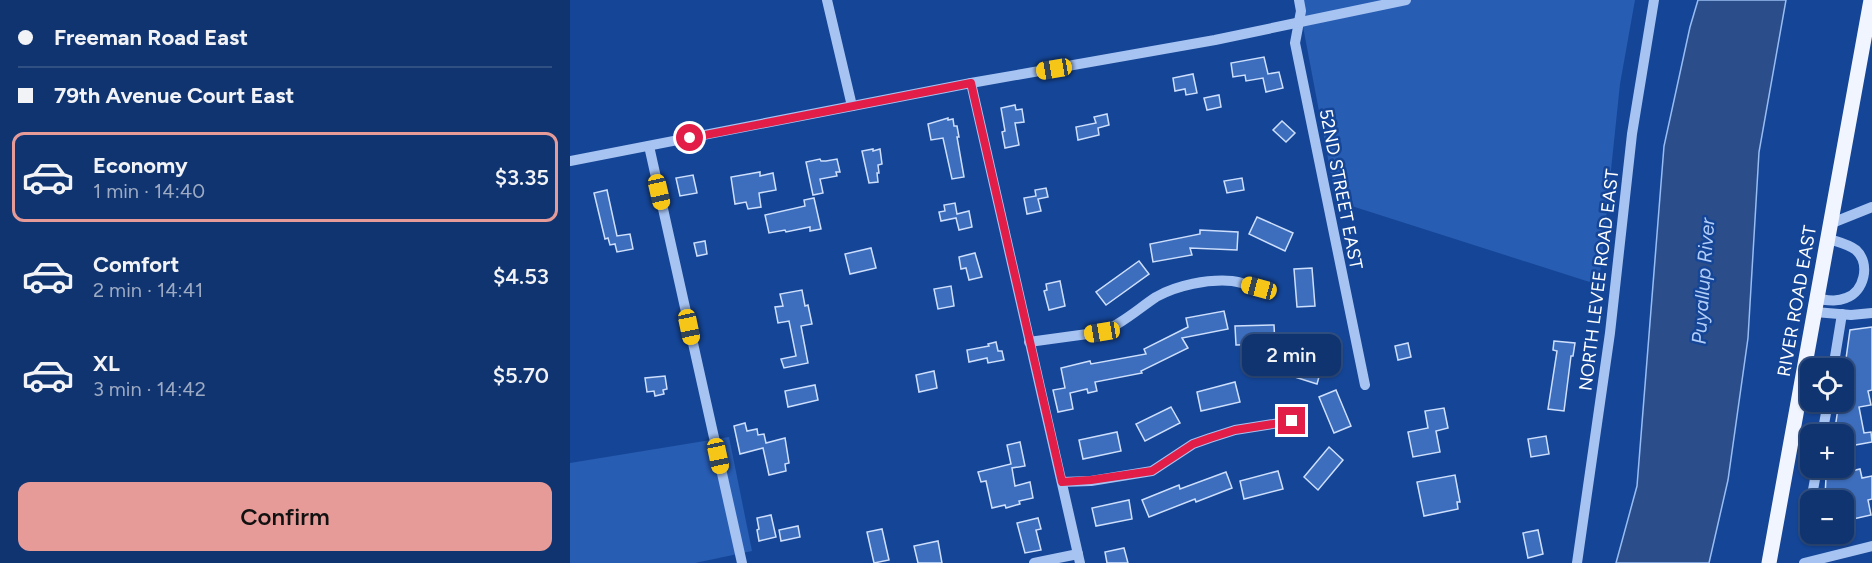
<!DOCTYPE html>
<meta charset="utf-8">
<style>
body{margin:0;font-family:Figtree,sans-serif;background:#1e3f78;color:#f1f3f6;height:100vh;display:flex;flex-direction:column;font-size:22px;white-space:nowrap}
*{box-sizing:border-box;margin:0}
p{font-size:20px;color:#9caac3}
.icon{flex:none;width:33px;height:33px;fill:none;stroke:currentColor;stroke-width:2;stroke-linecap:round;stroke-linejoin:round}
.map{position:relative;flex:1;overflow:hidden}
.details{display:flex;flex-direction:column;background:#103470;width:570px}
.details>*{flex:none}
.hud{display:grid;align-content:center;height:132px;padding:0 18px;background:#103470}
.controls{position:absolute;left:1230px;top:358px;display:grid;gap:12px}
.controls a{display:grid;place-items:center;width:54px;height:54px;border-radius:12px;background:#103470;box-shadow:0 2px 4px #0004,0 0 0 2px #304f83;font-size:30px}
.end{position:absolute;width:27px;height:27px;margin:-14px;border:8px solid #e11d48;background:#fff;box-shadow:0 0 0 3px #fff}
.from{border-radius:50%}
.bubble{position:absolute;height:42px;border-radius:12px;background:#103470;box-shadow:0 2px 4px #0004,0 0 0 2px #304f83;font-size:20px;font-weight:600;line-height:42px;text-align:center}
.car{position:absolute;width:18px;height:36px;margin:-18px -9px;border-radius:8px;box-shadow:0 0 4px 2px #0007;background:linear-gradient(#f5c518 24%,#345 0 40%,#f5c518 0 76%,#345 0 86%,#f5c518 0)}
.hud b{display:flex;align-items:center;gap:21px;height:57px;font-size:22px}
.hud b+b{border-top:2px solid #304f83}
.hud i{width:15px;height:15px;background:#f1f3f6}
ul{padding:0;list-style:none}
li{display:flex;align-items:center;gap:18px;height:90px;margin:0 12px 9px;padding:0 6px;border:3px solid transparent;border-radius:12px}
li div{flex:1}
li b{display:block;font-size:22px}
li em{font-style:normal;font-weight:600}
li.on{border-color:#e69b98}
li>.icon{width:54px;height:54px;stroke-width:1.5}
.action{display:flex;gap:12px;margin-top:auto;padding:12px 18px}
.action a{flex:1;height:69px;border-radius:12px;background:#e69b98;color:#111;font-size:24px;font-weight:600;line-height:69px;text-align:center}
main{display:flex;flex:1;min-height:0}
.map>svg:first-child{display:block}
.green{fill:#285db4}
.water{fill:#2b4e8a;stroke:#98bdf4;stroke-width:1.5}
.building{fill:#3d6ebd;stroke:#cddffc;stroke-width:1.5}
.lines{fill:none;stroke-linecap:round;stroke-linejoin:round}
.minor{stroke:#a6c3f2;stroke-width:10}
.major{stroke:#f0f5ff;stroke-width:15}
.route{stroke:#e11d48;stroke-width:8}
.labels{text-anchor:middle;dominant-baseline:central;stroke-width:5;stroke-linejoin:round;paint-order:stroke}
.street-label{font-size:18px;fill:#fff;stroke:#154596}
.water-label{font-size:20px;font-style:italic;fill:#b2cef8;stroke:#154596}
</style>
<main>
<section class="details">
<div class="hud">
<b><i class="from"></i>Freeman Road East</b>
<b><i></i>79th Avenue Court East</b>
</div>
<ul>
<li class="on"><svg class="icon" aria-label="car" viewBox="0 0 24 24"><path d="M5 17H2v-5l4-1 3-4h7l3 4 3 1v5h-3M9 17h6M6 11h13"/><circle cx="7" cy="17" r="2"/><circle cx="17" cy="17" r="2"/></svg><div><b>Economy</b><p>1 min · 14:40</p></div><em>$3.35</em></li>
<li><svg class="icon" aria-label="car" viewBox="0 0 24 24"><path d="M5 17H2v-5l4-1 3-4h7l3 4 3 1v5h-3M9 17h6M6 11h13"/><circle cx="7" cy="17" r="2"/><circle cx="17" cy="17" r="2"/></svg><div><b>Comfort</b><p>2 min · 14:41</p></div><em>$4.53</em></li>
<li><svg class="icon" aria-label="car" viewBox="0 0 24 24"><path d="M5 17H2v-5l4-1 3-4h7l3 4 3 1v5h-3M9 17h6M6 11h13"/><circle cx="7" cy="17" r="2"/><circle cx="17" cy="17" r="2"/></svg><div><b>XL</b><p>3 min · 14:42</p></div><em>$5.70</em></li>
</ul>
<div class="action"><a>Confirm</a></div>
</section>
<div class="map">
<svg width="1302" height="563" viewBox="0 0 1302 563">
<rect width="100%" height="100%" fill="#154596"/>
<g class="green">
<path d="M728 0H1065L1050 84 1029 285 766 201Z"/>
<path d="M159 437 182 551 125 563H0V463Z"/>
</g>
<path class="water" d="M1128 0H1216L1189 152 1178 338 1158 480 1139 563H1046L1067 486 1094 146 1120 27Z"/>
<g class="building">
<path d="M694 57 698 74 709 72 713 88 696 92 693 78 676 81 675 75 663 77 661 63Z"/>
<path d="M623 74 627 93 616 95 615 89 605 91 603 78Z"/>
<path d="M649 95 651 107 637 110 634 98Z"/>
<path d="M445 105 446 110 452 109 454 122 445 123 449 145 435 148 432 132 435 131 431 108Z"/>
<path d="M537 114 539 125 528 128 529 135 508 140 506 127 526 123 524 117Z"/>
<path d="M378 118V120L383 119 384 126H387L389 137H387L394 177 382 179 373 138 361 140 358 124Z"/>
<path d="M712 121 725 133 716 142 703 130Z"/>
<path d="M303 149V151L310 149 312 164 308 165 309 173H307L308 182 299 183 292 151Z"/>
<path d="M250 159 251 161H256L267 159 270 172H266L267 176 250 179 253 193 243 195 236 162Z"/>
<path d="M190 172V176L203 173 206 190 189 193 191 207 178 209 176 202 165 204 161 177Z"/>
<path d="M123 175 127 193 110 196 106 178Z"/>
<path d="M672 178 674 190 657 193 654 181Z"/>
<path d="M476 188 478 197 468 199 471 211 457 214 454 198 466 196 465 190Z"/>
<path d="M37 190 47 236 60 234 63 249 47 252 45 244 40 245 38 238 35 239 24 193Z"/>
<path d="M244 198 251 229 240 231V227L216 232 215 230 199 233 195 215 235 206 234 200Z"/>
<path d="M385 203 387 214 399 211 402 227 389 230 386 218 371 221 369 212 375 211 374 205Z"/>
<path d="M687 217 723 233 715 251 679 234Z"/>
<path d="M630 230 668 232 667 250 620 248 622 255 583 262 580 244 630 234Z"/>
<path d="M135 241 137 254 127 256 124 243Z"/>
<path d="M301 248 306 268 280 274 275 254Z"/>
<path d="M405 253 412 277 399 280 396 268 391 269 389 257Z"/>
<path d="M569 261 579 274 536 305 526 292Z"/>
<path d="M742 268 745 306 727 307 724 269Z"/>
<path d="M490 281 495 306 479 310 474 291 477 290 476 284Z"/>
<path d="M381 286 384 306 368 309 364 289Z"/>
<path d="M232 290 235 306 238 305 242 324 231 326 238 363 214 368 211 359 226 356 219 321 208 323 205 307 213 306 210 294Z"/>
<path d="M654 311 658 329 612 338 618 348 571 371 572 373 525 382 527 391 518 393 517 389 500 393 503 409 488 412 483 390 495 388 491 368 520 361 521 364 576 354 574 349 618 327 616 318Z"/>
<path d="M704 325 705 344 666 345 665 326Z"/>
<path d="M1302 327V390L1298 391 1301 405 1289 407 1294 433 1301 432 1302 442 1274 447V435H1264L1269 402H1274V373L1280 330Z"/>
<path d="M984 341 1005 343 1003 356H1001L994 411 978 409 987 351 983 350Z"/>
<path d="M426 342 428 351H432L434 360 418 363 417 358 399 362 397 350 419 346 418 344Z"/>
<path d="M838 343 841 357 828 360 825 346Z"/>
<path d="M715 354 739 361 741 357 749 359 748 364 752 366 747 384 709 372Z"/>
<path d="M364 371 367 388 349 392 346 375Z"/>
<path d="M95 376 97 389 93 390 94 394 85 396 84 391 77 392 75 378Z"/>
<path d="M665 382 670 402 631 411 627 392Z"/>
<path d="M245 385 248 400 218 407 215 391Z"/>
<path d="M766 390 781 426 764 433 749 397Z"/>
<path d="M601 407 610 423 575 441 566 424Z"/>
<path d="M874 408 878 428 866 431 870 452 843 457 838 432 858 428 855 411Z"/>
<path d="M175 423 177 431 187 429 188 435 194 434 196 443 215 438 219 463 215 464 216 471 199 475 193 448 170 454 164 426Z"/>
<path d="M547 432 551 451 513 459 509 440Z"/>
<path d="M976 436 979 454 961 457 958 439Z"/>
<path d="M450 442 455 466 442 468 445 486 460 482 463 498 449 501 450 504 436 508 435 505 422 508 416 481 411 482 408 472 441 464 437 445Z"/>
<path d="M759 447 773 460 748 490 734 477Z"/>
<path d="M1290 469 1292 478 1302 476V499L1298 500 1301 515 1274 521V501H1259L1260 496 1255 497 1256 477Z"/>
<path d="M708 471 713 489 674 499 670 481Z"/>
<path d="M656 472 662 488 626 502 625 499 579 517 572 500 609 485 610 489Z"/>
<path d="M885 475 890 502H887L888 509 854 516 847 482Z"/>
<path d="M559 500 562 519 526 526 522 508Z"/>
<path d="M201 515 206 537 189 541 187 530 189 529 187 518Z"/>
<path d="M468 518 471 529 466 530 471 550 455 553 447 523Z"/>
<path d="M228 526 230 537 211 541 209 530Z"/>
<path d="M312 529 319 560 304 563 297 532Z"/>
<path d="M968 530 973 554 958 558 953 533Z"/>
<path d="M368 541 372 563H348L344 546Z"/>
<path d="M554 548 558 563H537L535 552Z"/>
</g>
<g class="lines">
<g class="minor">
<path d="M257 0 282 106"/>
<path d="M729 0 731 11 725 43 795 385"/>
<path d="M401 83 510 563"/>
<path d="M79 146 172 563"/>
<path d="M0 161 401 83 645 40 836 0"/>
<path d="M1262 223 1302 207"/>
<path d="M1247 299C1257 300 1266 302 1276 298 1294 292 1301 264 1286 250 1278 244 1268 242 1259 239"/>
<path d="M1245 312 1281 315 1302 313"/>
<path d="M459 342 532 332C552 324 568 309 586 297 607 285 638 279 662 281 671 282 680 286 689 288"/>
<path d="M1263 369 1272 314"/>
<path d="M1252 435 1258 402"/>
<path d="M492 482 521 481 582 471 623 444 640 438 665 430 722 421"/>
<path d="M1241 501 1247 468"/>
<path d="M464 563 508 554"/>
<path d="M1007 563 1040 333 1062 134 1084 0"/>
<path d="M1234 563 1302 546"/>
</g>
<path class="major" d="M1199 563 1301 0"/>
</g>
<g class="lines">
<path class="route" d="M120 138 401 83 492 482 521 480 582 471 623 444 640 438 665 430 722 421"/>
</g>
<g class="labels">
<g class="street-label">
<text transform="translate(771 189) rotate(79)">52ND STREET EAST</text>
<text transform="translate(1029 280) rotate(-83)">NORTH LEVEE ROAD EAST</text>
<text transform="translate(1227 301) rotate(-80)">RIVER ROAD EAST</text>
</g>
<g class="water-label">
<text transform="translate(1133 281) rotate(-86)">Puyallup River</text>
</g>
</g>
</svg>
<div class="controls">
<a><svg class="icon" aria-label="locate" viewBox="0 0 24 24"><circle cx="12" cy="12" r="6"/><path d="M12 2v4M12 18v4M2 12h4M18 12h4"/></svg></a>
<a>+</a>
<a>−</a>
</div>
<i class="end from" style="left:120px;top:138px"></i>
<i class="end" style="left:722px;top:421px"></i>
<div class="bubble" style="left:672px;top:334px;width:99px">2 min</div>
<i class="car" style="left:484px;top:69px;rotate:260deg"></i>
<i class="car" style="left:89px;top:192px;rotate:167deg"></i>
<i class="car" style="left:689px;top:288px;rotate:285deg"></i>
<i class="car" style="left:119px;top:327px;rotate:168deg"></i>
<i class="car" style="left:532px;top:332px;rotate:261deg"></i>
<i class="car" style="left:148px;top:456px;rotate:168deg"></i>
</div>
</main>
